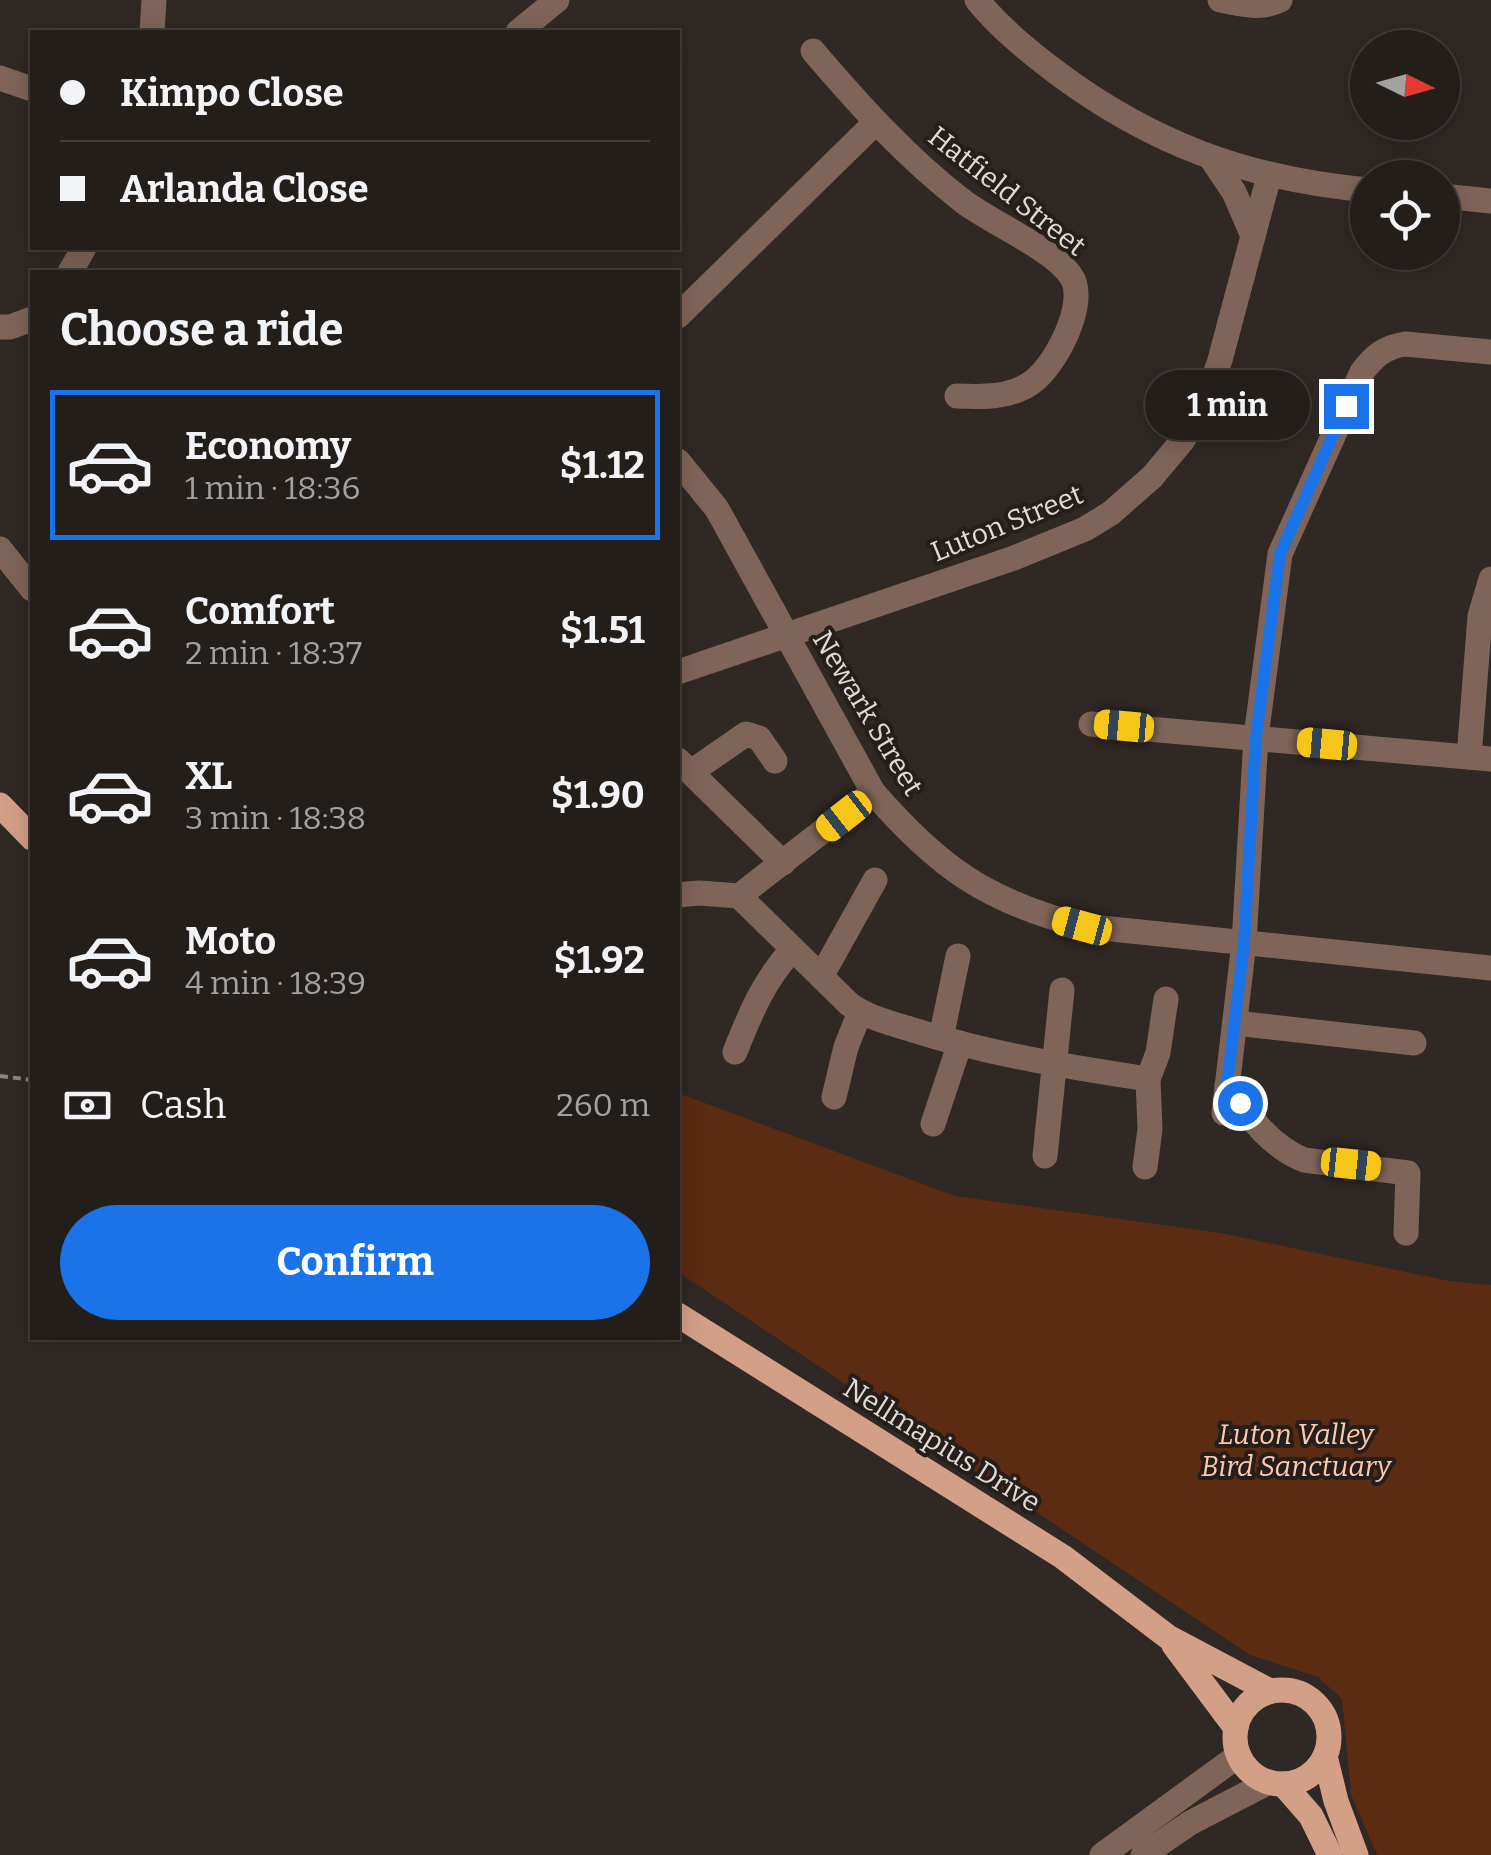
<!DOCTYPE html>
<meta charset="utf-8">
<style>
body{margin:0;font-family:Bitter,serif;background:#2c2724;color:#f1f3f6;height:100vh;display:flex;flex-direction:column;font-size:38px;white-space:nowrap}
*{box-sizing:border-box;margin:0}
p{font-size:32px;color:#a3a2a3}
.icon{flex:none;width:55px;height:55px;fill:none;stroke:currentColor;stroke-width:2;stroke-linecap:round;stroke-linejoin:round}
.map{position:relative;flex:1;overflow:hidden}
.side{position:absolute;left:30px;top:270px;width:650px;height:1070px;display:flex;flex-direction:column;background:#241e1b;border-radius:0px;box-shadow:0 5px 25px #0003,0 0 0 2px #413c3a}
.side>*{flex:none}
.banner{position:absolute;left:30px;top:30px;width:650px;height:220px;border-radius:0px;box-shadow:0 5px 25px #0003,0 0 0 2px #413c3a;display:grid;align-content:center;height:220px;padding:0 30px;background:#241e1b}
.needle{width:65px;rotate:95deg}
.fabs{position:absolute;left:1350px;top:30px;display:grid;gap:20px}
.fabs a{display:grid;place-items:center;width:110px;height:110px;border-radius:50%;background:#241e1b;box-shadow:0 5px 25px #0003,0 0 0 2px #413c3a;font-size:50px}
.end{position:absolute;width:45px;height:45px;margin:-22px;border:12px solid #1a73e8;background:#fff;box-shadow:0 0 0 5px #fff}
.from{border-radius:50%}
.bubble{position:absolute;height:70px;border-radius:35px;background:#241e1b;box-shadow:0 5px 25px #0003,0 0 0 2px #413c3a;font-size:32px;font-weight:700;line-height:70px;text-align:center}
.car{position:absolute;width:30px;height:60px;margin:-30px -15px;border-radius:12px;box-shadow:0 0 8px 2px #0007;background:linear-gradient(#f5c518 24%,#345 0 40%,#f5c518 0 76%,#345 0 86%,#f5c518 0)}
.banner b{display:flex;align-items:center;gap:35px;height:95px;font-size:38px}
.banner b+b{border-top:2px solid #413c3a}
.banner i{width:25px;height:25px;background:#f1f3f6}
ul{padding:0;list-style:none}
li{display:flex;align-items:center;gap:30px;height:150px;margin:0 20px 15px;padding:0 10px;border:5px solid transparent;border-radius:0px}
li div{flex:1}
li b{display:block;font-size:38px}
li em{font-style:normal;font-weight:700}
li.active{border-color:#1a73e8}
li>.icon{width:90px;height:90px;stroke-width:1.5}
h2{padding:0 30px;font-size:45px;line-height:120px}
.pay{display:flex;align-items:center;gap:25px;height:110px;padding:0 30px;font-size:38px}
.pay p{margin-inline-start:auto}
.cta{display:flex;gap:20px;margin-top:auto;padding:20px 30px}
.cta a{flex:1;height:115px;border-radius:60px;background:#1a73e8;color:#fff;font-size:40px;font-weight:700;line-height:115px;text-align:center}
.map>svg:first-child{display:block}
.green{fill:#5b2b12}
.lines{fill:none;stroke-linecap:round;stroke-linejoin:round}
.path{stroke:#8c8582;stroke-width:4;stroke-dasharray:8 5;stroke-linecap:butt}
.minor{stroke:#7f6559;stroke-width:25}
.major{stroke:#d49f87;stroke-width:25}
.route{stroke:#1a73e8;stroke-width:12}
.labels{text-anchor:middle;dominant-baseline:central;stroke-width:8;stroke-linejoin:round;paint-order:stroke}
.street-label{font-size:28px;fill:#e1dbd8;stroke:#261e1a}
.park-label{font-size:28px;font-style:italic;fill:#fec9b1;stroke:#261e1a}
</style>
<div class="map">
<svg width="1491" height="1855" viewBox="0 0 1491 1855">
<rect width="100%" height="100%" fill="#302824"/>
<path class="green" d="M678 1093 955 1196 1221 1233 1449 1281 1491 1285V1855H1377L1351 1795 1342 1699 1318 1677 1250 1655 678 1272Z"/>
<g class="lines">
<path class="path" d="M0 1076 32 1080"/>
<g class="minor">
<path d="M977 0C1000 28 1027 50 1056 72 1152 144 1248 179 1368 190"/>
<path d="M1220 0C1242 4 1260 10 1280 0"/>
<path d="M152 32 154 0"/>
<path d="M518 32 557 0"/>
<path d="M813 51C860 106 907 158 964 202 992 223 1053 249 1071 276 1089 302 1055 367 1031 383 1009 398 983 397 957 396"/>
<path d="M0 78 32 89"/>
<path d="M1211 158 1234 192 1253 236"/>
<path d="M1442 196 1491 201"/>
<path d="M70 272 84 248"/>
<path d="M678 316 875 123"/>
<path d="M0 327H10L32 319"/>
<path d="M678 461 717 509 873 792C938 867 986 901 1082 926L1491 968"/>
<path d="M0 549 32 589"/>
<path d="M678 672 1014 558 1085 529 1111 513 1152 477 1183 440 1206 401 1220 360 1269 176"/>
<path d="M1091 724 1491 759"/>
<path d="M1469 757 1480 616 1491 579"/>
<path d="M678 760 783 863"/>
<path d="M691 772 746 734 759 738 775 761"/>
<path d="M678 895 699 893 739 896 849 1004C868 1018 891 1023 913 1030 989 1054 1069 1067 1148 1079"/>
<path d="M739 896 873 792"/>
<path d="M822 975 875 880"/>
<path d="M1235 1023 1414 1043"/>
<path d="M941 1038 958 956"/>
<path d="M735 1052C750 1014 764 980 792 950"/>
<path d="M1227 1085C1249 1116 1269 1146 1304 1160L1408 1173 1406 1233"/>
<path d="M834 1097 846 1047 860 1012"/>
<path d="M1224 1113 1244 943 1256 737 1280 554 1362 372C1374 356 1385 347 1405 344L1491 352"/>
<path d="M933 1124 960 1043"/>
<path d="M1045 1156 1062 990"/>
<path d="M1145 1167 1150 1129 1148 1079 1158 1053 1166 999"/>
<path d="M1102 1855 1239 1755"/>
<path d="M1143 1855 1190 1823 1269 1782"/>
</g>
<g class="major">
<path d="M0 805 32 838"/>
<path d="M678 1315 1063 1557 1168 1637 1270 1691"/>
<path d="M1174 1645 1236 1728"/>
<circle cx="1282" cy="1737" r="47"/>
<path d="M1325 1756 1336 1801 1356 1855"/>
<path d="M1283 1784 1311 1816 1330 1855"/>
</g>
</g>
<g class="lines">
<path class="route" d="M1240 1103 1227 1085 1244 943 1256 737 1280 554 1346 406"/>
</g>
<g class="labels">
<g class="street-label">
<text transform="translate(1007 191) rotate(38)">Hatfield Street</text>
<text transform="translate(1007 523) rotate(-22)">Luton Street</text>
<text transform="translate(868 713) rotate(59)">Newark Street</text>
<text transform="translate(942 1445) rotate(32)">Nellmapius Drive</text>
</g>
<g class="park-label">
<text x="1296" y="1434">Luton Valley<tspan x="1296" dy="32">Bird Sanctuary</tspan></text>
</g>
</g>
</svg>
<div class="fabs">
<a><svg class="needle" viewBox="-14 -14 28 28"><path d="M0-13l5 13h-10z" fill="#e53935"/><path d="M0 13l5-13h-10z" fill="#a3a2a3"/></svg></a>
<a><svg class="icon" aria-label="locate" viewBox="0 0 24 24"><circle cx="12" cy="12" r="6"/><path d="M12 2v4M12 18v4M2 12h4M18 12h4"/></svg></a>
</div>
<i class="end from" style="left:1240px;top:1103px"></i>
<i class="end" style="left:1346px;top:406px"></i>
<div class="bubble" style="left:1145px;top:370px;width:165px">1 min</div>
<i class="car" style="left:1124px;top:726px;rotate:275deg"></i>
<i class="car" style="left:1327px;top:744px;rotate:275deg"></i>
<i class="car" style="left:844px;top:816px;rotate:232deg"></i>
<i class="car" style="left:1082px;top:926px;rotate:285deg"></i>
<i class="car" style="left:1351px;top:1164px;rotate:96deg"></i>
<div class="banner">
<b><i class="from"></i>Kimpo Close</b>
<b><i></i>Arlanda Close</b>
</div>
<section class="side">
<h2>Choose a ride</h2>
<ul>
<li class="active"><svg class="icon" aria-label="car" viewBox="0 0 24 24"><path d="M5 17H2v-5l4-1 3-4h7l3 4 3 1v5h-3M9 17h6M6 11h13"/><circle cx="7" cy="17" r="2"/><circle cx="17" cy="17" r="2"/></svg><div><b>Economy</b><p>1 min · 18:36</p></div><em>$1.12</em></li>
<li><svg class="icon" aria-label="car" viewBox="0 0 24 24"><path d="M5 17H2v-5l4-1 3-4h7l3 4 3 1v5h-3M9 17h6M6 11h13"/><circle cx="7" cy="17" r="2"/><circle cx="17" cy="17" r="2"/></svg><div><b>Comfort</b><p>2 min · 18:37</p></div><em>$1.51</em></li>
<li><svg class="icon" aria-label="car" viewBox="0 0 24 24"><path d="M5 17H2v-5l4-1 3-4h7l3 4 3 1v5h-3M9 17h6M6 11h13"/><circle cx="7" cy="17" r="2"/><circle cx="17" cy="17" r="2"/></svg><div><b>XL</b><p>3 min · 18:38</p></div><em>$1.90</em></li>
<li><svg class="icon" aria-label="car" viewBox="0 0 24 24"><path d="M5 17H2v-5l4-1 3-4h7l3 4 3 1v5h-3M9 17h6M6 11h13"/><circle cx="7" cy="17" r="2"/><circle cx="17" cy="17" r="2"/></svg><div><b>Moto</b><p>4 min · 18:39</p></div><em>$1.92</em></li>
</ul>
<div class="pay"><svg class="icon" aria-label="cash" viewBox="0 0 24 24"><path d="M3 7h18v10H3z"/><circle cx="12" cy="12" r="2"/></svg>Cash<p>260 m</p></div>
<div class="cta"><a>Confirm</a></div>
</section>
</div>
